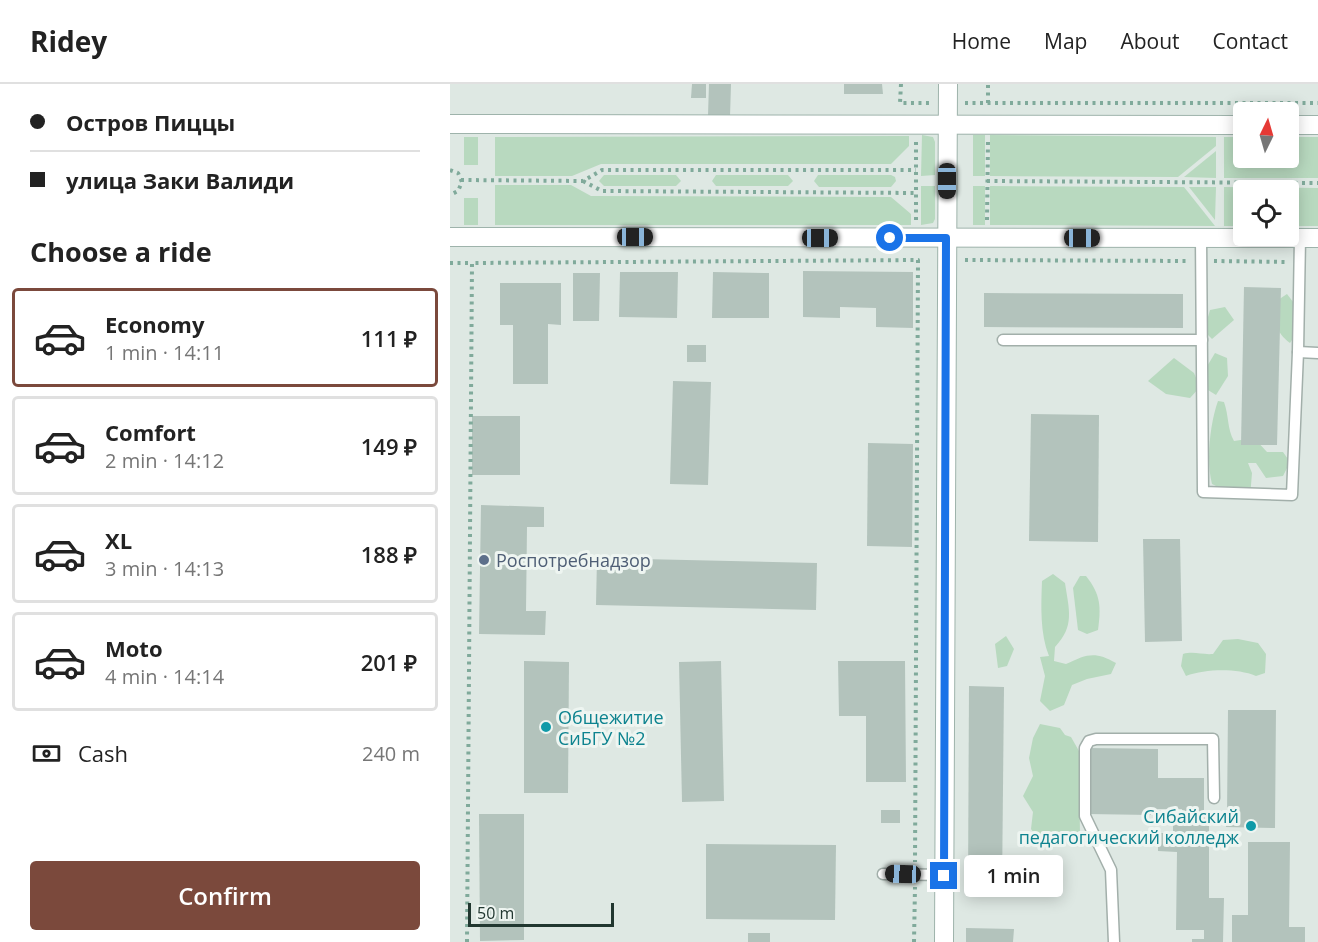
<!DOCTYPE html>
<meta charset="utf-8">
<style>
body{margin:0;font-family:"Open Sans",sans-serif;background:#f6f6f6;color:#222;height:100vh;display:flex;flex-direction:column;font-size:22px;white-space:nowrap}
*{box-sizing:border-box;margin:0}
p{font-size:20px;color:#767676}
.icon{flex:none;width:33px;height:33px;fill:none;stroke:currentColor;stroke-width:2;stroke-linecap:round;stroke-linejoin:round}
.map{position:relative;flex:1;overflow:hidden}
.sheet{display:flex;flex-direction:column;background:#fff;width:450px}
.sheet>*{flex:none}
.top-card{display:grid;align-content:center;height:132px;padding:0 30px;background:#fff}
.needle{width:39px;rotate:5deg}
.tools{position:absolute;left:783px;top:18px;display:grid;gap:12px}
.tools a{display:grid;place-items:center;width:66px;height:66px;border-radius:6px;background:#fff;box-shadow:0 3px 15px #0003;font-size:30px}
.scale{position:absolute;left:18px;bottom:15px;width:146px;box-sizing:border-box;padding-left:6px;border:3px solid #213730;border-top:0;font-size:16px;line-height:21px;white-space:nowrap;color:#213730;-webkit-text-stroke:4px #eef5f1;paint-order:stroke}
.end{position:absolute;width:27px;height:27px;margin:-14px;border:8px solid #1a73e8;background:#fff;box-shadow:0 0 0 3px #fff}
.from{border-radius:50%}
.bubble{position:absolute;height:42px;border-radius:6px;background:#fff;box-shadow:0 3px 15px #0003;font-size:20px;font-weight:600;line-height:42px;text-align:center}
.car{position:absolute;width:18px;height:36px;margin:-18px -9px;border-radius:8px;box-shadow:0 0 4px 2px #0007;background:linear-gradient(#222 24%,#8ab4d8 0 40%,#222 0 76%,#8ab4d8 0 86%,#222 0)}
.top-card b{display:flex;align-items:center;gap:21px;height:57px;font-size:22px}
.top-card b+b{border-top:2px solid #e0e0e0}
.top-card i{width:15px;height:15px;background:#222}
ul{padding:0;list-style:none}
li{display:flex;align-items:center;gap:18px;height:99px;margin:0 12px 9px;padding:0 18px;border:3px solid #e0e0e0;border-radius:6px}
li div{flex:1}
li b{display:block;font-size:22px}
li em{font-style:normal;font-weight:600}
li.selected{border-color:#7b493c}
li>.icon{width:54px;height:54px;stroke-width:1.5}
h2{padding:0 30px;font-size:27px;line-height:72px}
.pay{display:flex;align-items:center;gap:15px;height:66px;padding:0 30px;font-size:22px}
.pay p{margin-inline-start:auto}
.action{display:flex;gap:12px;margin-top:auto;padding:12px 30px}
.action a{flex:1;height:69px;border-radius:6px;background:#7b493c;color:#fff;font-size:24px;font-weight:600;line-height:69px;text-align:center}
header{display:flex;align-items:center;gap:36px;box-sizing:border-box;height:84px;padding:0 30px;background:#fff;border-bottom:2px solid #e0e0e0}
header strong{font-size:28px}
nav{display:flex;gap:33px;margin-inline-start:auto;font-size:21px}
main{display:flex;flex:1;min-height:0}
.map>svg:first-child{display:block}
.green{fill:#b8d9bf}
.building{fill:#b3c3bc}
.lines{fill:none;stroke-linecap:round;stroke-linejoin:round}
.lane-casing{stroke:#a2afaa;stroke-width:13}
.secondary-casing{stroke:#9eb3ab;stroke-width:20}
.path{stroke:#80aa9b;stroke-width:4;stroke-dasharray:3 4.5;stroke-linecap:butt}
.lane{stroke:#fff;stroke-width:10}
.secondary{stroke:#fff;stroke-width:18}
.route{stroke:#1a73e8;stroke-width:8}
.service-dot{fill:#5c6f8a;stroke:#eef5f1;stroke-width:2}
.culture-dot{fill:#0f9aa8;stroke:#eef5f1;stroke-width:2}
.labels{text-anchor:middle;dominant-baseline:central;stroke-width:6;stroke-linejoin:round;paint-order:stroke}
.service-label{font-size:18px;fill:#4e5e75;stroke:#eef5f1;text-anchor:start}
.culture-label{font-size:18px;fill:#0d838f;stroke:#eef5f1;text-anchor:start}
</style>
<header>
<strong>Ridey</strong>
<nav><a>Home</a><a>Map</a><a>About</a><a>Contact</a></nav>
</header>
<main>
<section class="sheet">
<div class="top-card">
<b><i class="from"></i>Остров Пиццы</b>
<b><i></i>улица Заки Валиди</b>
</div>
<h2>Choose a ride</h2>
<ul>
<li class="selected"><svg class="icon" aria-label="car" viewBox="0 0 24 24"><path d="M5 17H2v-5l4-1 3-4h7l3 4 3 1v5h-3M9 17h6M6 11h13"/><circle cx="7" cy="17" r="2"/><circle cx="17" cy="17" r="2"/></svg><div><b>Economy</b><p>1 min · 14:11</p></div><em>111 ₽</em></li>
<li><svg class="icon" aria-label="car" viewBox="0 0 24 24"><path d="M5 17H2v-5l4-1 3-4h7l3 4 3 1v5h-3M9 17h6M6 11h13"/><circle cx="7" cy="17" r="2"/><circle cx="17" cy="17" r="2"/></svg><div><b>Comfort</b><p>2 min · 14:12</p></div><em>149 ₽</em></li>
<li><svg class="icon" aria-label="car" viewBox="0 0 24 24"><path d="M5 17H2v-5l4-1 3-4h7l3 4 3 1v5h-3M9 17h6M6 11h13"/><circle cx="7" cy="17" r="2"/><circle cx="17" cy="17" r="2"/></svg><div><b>XL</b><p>3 min · 14:13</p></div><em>188 ₽</em></li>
<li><svg class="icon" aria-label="car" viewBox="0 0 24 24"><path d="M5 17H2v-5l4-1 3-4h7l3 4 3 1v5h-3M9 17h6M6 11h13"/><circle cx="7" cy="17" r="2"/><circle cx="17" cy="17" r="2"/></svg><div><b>Moto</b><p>4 min · 14:14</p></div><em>201 ₽</em></li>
</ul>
<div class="pay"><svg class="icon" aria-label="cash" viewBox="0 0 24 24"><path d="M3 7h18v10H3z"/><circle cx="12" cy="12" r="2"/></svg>Cash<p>240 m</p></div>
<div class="action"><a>Confirm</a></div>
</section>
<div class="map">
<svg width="868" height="858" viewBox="0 0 868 858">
<rect width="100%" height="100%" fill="#dee8e3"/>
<g class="green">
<path d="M472 51 483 53 485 58V91L471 92Z"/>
<rect x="523" y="51" width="12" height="41"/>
<path d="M540 51 766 53V62L728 93 540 92Z"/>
<path d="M459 52V62L441 80H151L122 92H45V53Z"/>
<rect x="14" y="53" width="14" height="28"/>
<path d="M774 53H793L794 74H838L839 53H868V94H774Z"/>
<path d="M766 67V94L734 93Z"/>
<path d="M154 91H226L231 97 226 102H154L149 97Z"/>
<path d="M266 91H338L343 97 338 102H266L262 97Z"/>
<path d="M368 91H441L445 93 446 97 441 103H369L364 97Z"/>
<path d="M45 101H121L141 112 441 113 461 130V141H45Z"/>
<path d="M471 102H485V135L483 139 471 141Z"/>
<rect x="523" y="102" width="12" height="39"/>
<path d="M540 102 734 103 765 142 540 141Z"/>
<path d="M739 103H766L765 136Z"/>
<path d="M774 103 868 104V142H839L838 106H794L793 142H774Z"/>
<rect x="14" y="114" width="14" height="27"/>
<path d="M837 210 850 227 849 245 840 259C825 248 824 236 825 218Z"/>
<path d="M775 223 784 236 762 255 754 247 760 226Z"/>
<path d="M765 269 777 274 778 292 766 311 758 306 756 284Z"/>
<path d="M724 274 744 289 750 303 740 314 716 310 698 297Z"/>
<path d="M768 317 774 318C779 332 777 345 784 357L804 354 817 368H833L840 378 833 392 816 394 806 379H798L802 389 800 413 778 408 762 400C756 377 760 339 768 317Z"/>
<path d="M603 490 615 499C619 526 625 542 605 563L604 577 616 580C637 570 645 567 666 579L661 590 637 595 622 601 614 621 600 627 590 617 595 592 590 573 599 572C590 550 591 522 592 497Z"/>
<path d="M630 492H636C651 511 651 523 648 546L637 550 628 546 623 504Z"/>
<path d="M556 552 564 565 557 582 548 584 545 560Z"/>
<path d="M788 555 808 559 816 570 815 589 806 592C786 584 756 585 736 592L731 582 733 570C744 567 752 571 763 570L773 556Z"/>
<path d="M590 640 610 644 615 651 621 653 629 667 630 753 624 757 610 753 589 757 581 745 583 728 573 712 583 692 579 674 583 654Z"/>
</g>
<g class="building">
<path d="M242 0H256V14H241Z"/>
<path d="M259 0H281L280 32 258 31Z"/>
<path d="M394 0H432L433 10H394Z"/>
<path d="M353 187 463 188V244L426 243V224L390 223V234L353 233Z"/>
<path d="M170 188H228L227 234 169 233Z"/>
<path d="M263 188 319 189V234H262Z"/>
<path d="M123 189H150L149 237H123Z"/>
<path d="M50 199H111V241L98 240V300H63V241H50Z"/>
<path d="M794 203 831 204 827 361H791Z"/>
<path d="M534 209 733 210V244L534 243Z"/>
<rect x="237" y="261" width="19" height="17"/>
<path d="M223 297 261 298 258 401 220 400Z"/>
<path d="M581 330 649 331 648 458 579 457Z"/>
<rect x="22" y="332" width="48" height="59"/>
<path d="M418 359 463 360 462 463 417 462Z"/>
<path d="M31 421 94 423V443H77L76 527H96L95 551 29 550Z"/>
<path d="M693 455H730L732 557 695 558Z"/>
<path d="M147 474 367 479 366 526 146 521Z"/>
<path d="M74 577 119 578 118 709H74Z"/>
<path d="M271 577 274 717 232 718 229 578Z"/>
<path d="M388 577H455L456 698H416V632H389Z"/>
<path d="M519 602 554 603 552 804H518Z"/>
<path d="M778 626H826L825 744 776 743V739H759V814H774L773 858H742V855H754V846H726L727 768 708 767V749H723V740L731 741 732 725H701V731L638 730 639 664 708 665V694H754V730L777 731Z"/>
<rect x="431" y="726" width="19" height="13"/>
<path d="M29 730H74V856L30 857Z"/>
<path d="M798 758H840L839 843H855V858H782V831H798Z"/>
<path d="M256 760 386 761 385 836 256 835Z"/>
<path d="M516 844 564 845 563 858H516Z"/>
<rect x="298" y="849" width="22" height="9"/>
</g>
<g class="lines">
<defs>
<g id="lane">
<path d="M751 154 753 408 842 411 848 268 850 154"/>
<path d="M553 256H752"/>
<path d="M848 268 868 269"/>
<path d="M433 790 494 791"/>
<path d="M664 858 661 786 635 732V664L639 657 646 655H763L764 714"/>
</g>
<g id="secondary">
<path d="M0 40 794 41"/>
<path d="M838 41H868"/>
<path d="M0 153 868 154"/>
<path d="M494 858 498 0"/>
</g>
</defs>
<use href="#lane" class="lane-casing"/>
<use href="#secondary" class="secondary-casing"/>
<g class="path">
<path d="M451 0 450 19H480"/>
<path d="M515 19H868"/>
<path d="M538 19V0"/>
<path d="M466 58V138"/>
<path d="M0 86 8 89 12 98 8 107 0 111"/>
<path d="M11 96 133 97 152 86H466"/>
<path d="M133 97 152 107 466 109"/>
<path d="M537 97 868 99"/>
<path d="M537 136 538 57"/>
<path d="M515 176 738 177"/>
<path d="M764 177 837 178"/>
<path d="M0 179H22"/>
<path d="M17 858 22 179 468 176 465 778"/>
<path d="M464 858 465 803"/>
</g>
<use href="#lane" class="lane"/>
<use href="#secondary" class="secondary"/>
</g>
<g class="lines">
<path class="route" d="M440 154H496L494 792"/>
</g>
<circle class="service-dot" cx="34" cy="476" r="6"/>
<g class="culture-dot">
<circle cx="96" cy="643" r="6"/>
<circle cx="801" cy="742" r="6"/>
</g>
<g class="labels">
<g class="service-label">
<text x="46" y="476">Роспотребнадзор</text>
</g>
<g class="culture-label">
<text x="108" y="633">Общежитие<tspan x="108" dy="21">СиБГУ №2</tspan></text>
<text x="789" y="732" text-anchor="end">Сибайский<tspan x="789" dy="21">педагогический колледж</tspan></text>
</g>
</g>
</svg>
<div class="tools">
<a><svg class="needle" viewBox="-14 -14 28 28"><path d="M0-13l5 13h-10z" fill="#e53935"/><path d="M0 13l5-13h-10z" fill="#767676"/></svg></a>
<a><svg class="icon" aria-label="locate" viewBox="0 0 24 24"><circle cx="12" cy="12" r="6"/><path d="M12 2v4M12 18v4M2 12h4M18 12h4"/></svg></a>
</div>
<div class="scale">50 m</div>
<i class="end from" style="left:440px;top:154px"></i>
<i class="end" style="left:494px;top:792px"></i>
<div class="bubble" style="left:514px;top:771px;width:99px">1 min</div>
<i class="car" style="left:497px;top:97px;rotate:180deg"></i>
<i class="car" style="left:185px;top:153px;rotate:90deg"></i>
<i class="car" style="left:370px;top:154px;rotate:90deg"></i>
<i class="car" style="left:632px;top:154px;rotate:90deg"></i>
<i class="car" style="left:453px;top:790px;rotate:272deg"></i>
</div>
</main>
